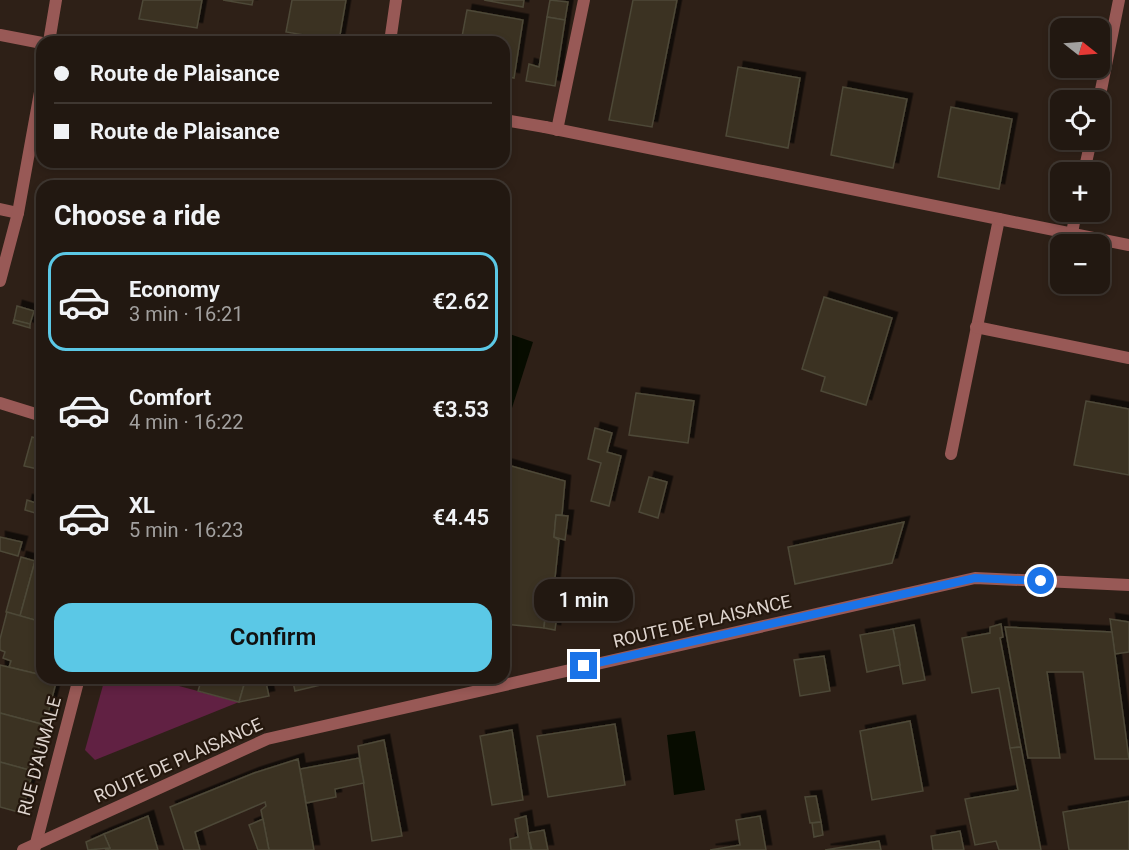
<!DOCTYPE html>
<meta charset="utf-8">
<style>
body{margin:0;font-family:Roboto,sans-serif;background:#2e251f;color:#f1f3f6;height:100vh;display:flex;flex-direction:column;font-size:22px;white-space:nowrap}
*{box-sizing:border-box;margin:0}
p{font-size:20px;color:#a2a09f}
.icon{flex:none;width:33px;height:33px;fill:none;stroke:currentColor;stroke-width:2;stroke-linecap:round;stroke-linejoin:round}
.map{position:relative;flex:1;overflow:hidden}
.side{position:absolute;left:36px;top:180px;width:474px;height:504px;display:flex;flex-direction:column;background:#221811;border-radius:18px;box-shadow:0 3px 9px #0003,0 0 0 2px #3f3731}
.side>*{flex:none}
.guide{position:absolute;left:36px;top:36px;width:474px;height:132px;border-radius:18px;box-shadow:0 3px 9px #0003,0 0 0 2px #3f3731;display:grid;align-content:center;height:132px;padding:0 18px;background:#221811}
.needle{width:39px;rotate:107deg}
.tools{position:absolute;left:1050px;top:18px;display:grid;gap:12px}
.tools a{display:grid;place-items:center;width:60px;height:60px;border-radius:12px;background:#221811;box-shadow:0 3px 9px #0003,0 0 0 2px #3f3731;font-size:30px}
.end{position:absolute;width:27px;height:27px;margin:-14px;border:8px solid #1a73e8;background:#fff;box-shadow:0 0 0 3px #fff}
.from{border-radius:50%}
.bubble{position:absolute;height:42px;border-radius:18px;background:#221811;box-shadow:0 3px 9px #0003,0 0 0 2px #3f3731;font-size:20px;font-weight:600;line-height:42px;text-align:center}
.guide b{display:flex;align-items:center;gap:21px;height:57px;font-size:22px}
.guide b+b{border-top:2px solid #3f3731}
.guide i{width:15px;height:15px;background:#f1f3f6}
ul{padding:0;list-style:none}
li{display:flex;align-items:center;gap:18px;height:99px;margin:0 12px 9px;padding:0 6px;border:3px solid transparent;border-radius:18px}
li div{flex:1}
li b{display:block;font-size:22px}
li em{font-style:normal;font-weight:600}
li.current{border-color:#5bc8e6}
li>.icon{width:54px;height:54px;stroke-width:1.5}
h2{padding:0 18px;font-size:27px;line-height:72px}
.cta{display:flex;gap:12px;margin-top:auto;padding:12px 18px}
.cta a{flex:1;height:69px;border-radius:18px;background:#5bc8e6;color:#111;font-size:24px;font-weight:600;line-height:69px;text-align:center}
.map>svg:first-child{display:block}
.green{fill:#612143}
.water{fill:#070c00}
.building{fill:#3a3324;stroke:#4e4837;stroke-width:1.5;filter:url(#shadow)}
.lines{fill:none;stroke-linecap:round;stroke-linejoin:round}
.lane{stroke:#985956;stroke-width:12}
.street{stroke:#985956;stroke-width:12}
.route{stroke:#1a73e8;stroke-width:8}
.labels{text-anchor:middle;dominant-baseline:central;stroke-width:4.5;stroke-linejoin:round;paint-order:stroke}
.street-label{font-size:18px;fill:#ded4ce;stroke:#24170d}
</style>
<div class="map">
<svg width="1129" height="850" viewBox="0 0 1129 850">
<defs>
<filter id="shadow"><feDropShadow dx="5.5" dy="-5.5" stdDeviation="0" flood-color="#0009"/></filter>
</defs>
<rect width="100%" height="100%" fill="#2e2017"/>
<path class="green" d="M105 678H149L239 702 95 760 85 750Z"/>
<g class="water">
<path d="M504 332 533 342 504 433Z"/>
<path d="M695 731 705 790 674 795 667 735Z"/>
</g>
<g class="building">
<path d="M143 0H202L197 28 139 19Z"/>
<path d="M223 0H253L252 5Z"/>
<path d="M292 0H346L339 41 286 32Z"/>
<path d="M484 0H524L523 7Z"/>
<path d="M550 0 568 2 565 20 547 17Z"/>
<path d="M633 0H677L652 127 609 120Z"/>
<path d="M467 10 523 20 514 78 504 76V42H461Z"/>
<path d="M547 17 565 20 555 86 526 81 529 64 539 67Z"/>
<path d="M738 67 800 78 788 148 726 136Z"/>
<path d="M843 87 907 99 893 168 831 155Z"/>
<path d="M951 107 1012 119 999 189 938 177Z"/>
<path d="M824 297 892 318 866 405 821 391 825 377 802 369Z"/>
<path d="M17 306 34 311 30 324 14 320Z"/>
<path d="M14 320 30 324V328L13 323Z"/>
<path d="M636 393 694 401 688 443 629 435Z"/>
<path d="M1086 401 1129 409V475L1074 465Z"/>
<path d="M595 428 612 433 607 452 621 456 609 506 591 501 601 463 588 459Z"/>
<path d="M32 437 42 440V470L24 466Z"/>
<path d="M504 464 565 481 562 515H556L554 537 559 540 552 606 546 607 544 628 504 624Z"/>
<path d="M649 477 667 482 658 518 639 512Z"/>
<path d="M42 481V515L25 510 27 500 36 503Z"/>
<path d="M556 515 568 516 565 540 554 537Z"/>
<path d="M904 522 892 563 795 584 788 547Z"/>
<path d="M0 537 22 542 18 556 0 551Z"/>
<path d="M42 540V562L36 561Z"/>
<path d="M21 557 35 561 20 616 6 612Z"/>
<path d="M35 561 42 562V622L20 616Z"/>
<path d="M546 607H558L555 630 544 628Z"/>
<path d="M7 612 42 622V675L9 667 11 661 3 658 5 652 0 650V639Z"/>
<path d="M1110 619 1129 622V652L1115 654Z"/>
<path d="M1001 624 1003 637 1000 638 1021 747 1010 748 999 688 972 693 962 638 990 633V627Z"/>
<path d="M914 625 925 680 903 684 893 629Z"/>
<path d="M1005 627 1112 632 1129 759H1095L1083 672H1047L1060 758H1028Z"/>
<path d="M893 629 900 665 867 672 860 635Z"/>
<path d="M824 656 830 691 800 696 794 660Z"/>
<path d="M0 665 42 675V678L57 679 45 725 0 713Z"/>
<path d="M202 678H246L239 702 198 691Z"/>
<path d="M246 678H265L269 696 239 702Z"/>
<path d="M292 678H323L325 684 295 691Z"/>
<path d="M0 713 45 725 33 771 0 762Z"/>
<path d="M910 721 923 791 872 800 860 731Z"/>
<path d="M615 724 625 785 548 797 537 736Z"/>
<path d="M512 730 523 800 492 805 480 736Z"/>
<path d="M384 740 402 836 372 841 358 746Z"/>
<path d="M1021 747 1041 850H999L996 841 975 845 965 799 1018 790 1010 748Z"/>
<path d="M359 758 364 783 335 789 336 797 306 803 300 769Z"/>
<path d="M298 759 314 850H269L261 810 266 806 265 802 195 832 200 850H184L170 807 254 773Z"/>
<path d="M0 762 33 771 22 813 0 807Z"/>
<path d="M816 796 821 822 810 823 805 797Z"/>
<path d="M1129 801V850H1069L1063 812Z"/>
<path d="M148 816 158 850H105L110 848 104 834Z"/>
<path d="M526 816 531 850H511L510 839 518 837 515 819Z"/>
<path d="M760 816 766 850H710L740 845 736 820Z"/>
<path d="M263 819 269 850H258L249 825Z"/>
<path d="M821 822 823 835 814 837 812 823Z"/>
<path d="M544 830 548 850H532L528 833Z"/>
<path d="M960 831 964 850H933L931 836Z"/>
<path d="M104 834 110 848 88 850 86 842Z"/>
<path d="M879 841 881 850H825Z"/>
</g>
<g class="lines">
<g class="lane">
<path d="M1099 100 1119 0"/>
<path d="M545 127 999 219 951 454"/>
<path d="M557 130 584 0"/>
<path d="M1084 172 1091 140"/>
<path d="M999 219 1129 245"/>
<path d="M1072 233 1076 212"/>
<path d="M976 327 1129 358"/>
</g>
<g class="street">
<path d="M0 35 42 43"/>
<path d="M49 42 56 0"/>
<path d="M390 42 396 0"/>
<path d="M504 120 545 127"/>
<path d="M0 209 18 213"/>
<path d="M0 281 18 213 42 81"/>
<path d="M0 403 42 416"/>
<path d="M35 847 79 678"/>
<path d="M23 850 267 739 975 578 1129 585"/>
</g>
</g>
<g class="lines">
<path class="route" d="M584 666 975 578 1041 581"/>
</g>
<g class="labels">
<g class="street-label">
<text transform="translate(702 621) rotate(-13)">ROUTE DE PLAISANCE</text>
<text transform="translate(39 756) rotate(-75)">RUE D'AUMALE</text>
<text transform="translate(178 760) rotate(-24)">ROUTE DE PLAISANCE</text>
</g>
</g>
</svg>
<div class="tools">
<a><svg class="needle" viewBox="-14 -14 28 28"><path d="M0-13l5 13h-10z" fill="#e53935"/><path d="M0 13l5-13h-10z" fill="#a2a09f"/></svg></a>
<a><svg class="icon" aria-label="locate" viewBox="0 0 24 24"><circle cx="12" cy="12" r="6"/><path d="M12 2v4M12 18v4M2 12h4M18 12h4"/></svg></a>
<a>+</a>
<a>−</a>
</div>
<i class="end from" style="left:1041px;top:581px"></i>
<i class="end" style="left:584px;top:666px"></i>
<div class="bubble" style="left:534px;top:579px;width:99px">1 min</div>
<div class="guide">
<b><i class="from"></i>Route de Plaisance</b>
<b><i></i>Route de Plaisance</b>
</div>
<section class="side">
<h2>Choose a ride</h2>
<ul>
<li class="current"><svg class="icon" aria-label="car" viewBox="0 0 24 24"><path d="M5 17H2v-5l4-1 3-4h7l3 4 3 1v5h-3M9 17h6M6 11h13"/><circle cx="7" cy="17" r="2"/><circle cx="17" cy="17" r="2"/></svg><div><b>Economy</b><p>3 min · 16:21</p></div><em>€2.62</em></li>
<li><svg class="icon" aria-label="car" viewBox="0 0 24 24"><path d="M5 17H2v-5l4-1 3-4h7l3 4 3 1v5h-3M9 17h6M6 11h13"/><circle cx="7" cy="17" r="2"/><circle cx="17" cy="17" r="2"/></svg><div><b>Comfort</b><p>4 min · 16:22</p></div><em>€3.53</em></li>
<li><svg class="icon" aria-label="car" viewBox="0 0 24 24"><path d="M5 17H2v-5l4-1 3-4h7l3 4 3 1v5h-3M9 17h6M6 11h13"/><circle cx="7" cy="17" r="2"/><circle cx="17" cy="17" r="2"/></svg><div><b>XL</b><p>5 min · 16:23</p></div><em>€4.45</em></li>
</ul>
<div class="cta"><a>Confirm</a></div>
</section>
</div>
